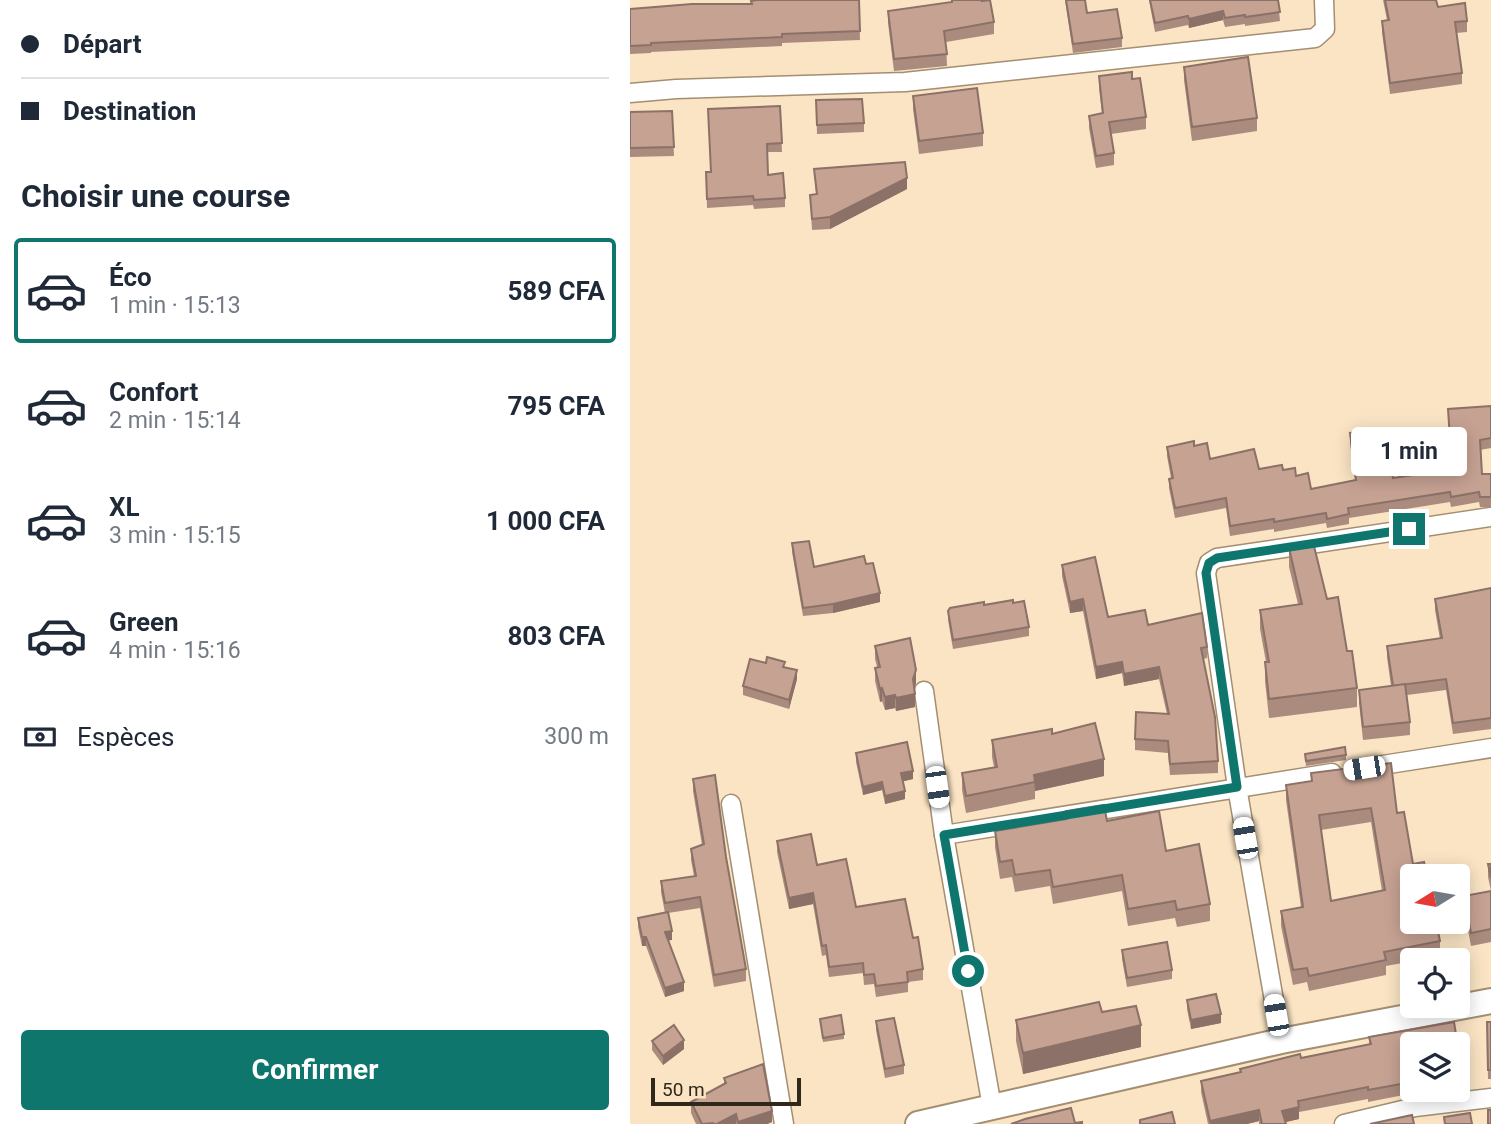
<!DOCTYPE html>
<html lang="fr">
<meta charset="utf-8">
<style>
body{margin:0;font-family:Roboto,sans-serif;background:#f6f6f7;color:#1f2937;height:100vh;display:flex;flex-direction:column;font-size:26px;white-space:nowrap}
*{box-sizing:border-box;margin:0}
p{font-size:23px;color:#747a83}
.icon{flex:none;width:38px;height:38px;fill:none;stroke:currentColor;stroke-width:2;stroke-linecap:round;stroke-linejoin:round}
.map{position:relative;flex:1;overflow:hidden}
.side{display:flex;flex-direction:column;background:#fff;width:630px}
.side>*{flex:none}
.guide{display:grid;align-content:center;height:154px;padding:0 21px;background:#fff}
.needle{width:46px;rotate:259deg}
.fabs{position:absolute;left:770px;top:864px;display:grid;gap:14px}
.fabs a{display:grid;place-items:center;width:70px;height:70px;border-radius:7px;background:#fff;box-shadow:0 4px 18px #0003;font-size:35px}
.scale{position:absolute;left:21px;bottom:18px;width:150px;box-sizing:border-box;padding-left:7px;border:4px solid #31281c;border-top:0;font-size:19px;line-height:24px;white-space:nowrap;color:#31281c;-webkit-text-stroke:5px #fae4c4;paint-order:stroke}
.end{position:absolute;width:32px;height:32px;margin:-16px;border:9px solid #0f766e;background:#fff;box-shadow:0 0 0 4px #fff}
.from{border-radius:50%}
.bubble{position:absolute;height:49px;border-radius:7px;background:#fff;box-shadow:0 4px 18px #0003;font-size:23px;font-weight:700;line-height:49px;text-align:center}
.car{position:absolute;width:21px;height:42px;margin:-21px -10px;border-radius:9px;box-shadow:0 0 5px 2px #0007;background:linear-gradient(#fff 24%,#345 0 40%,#fff 0 76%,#345 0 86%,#fff 0)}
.guide b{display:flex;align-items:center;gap:24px;height:66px;font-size:26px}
.guide b+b{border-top:2px solid #e0e1e3}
.guide i{width:18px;height:18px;background:#1f2937}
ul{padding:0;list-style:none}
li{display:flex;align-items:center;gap:21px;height:105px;margin:0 14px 10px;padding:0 7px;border:4px solid transparent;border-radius:7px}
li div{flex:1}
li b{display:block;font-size:26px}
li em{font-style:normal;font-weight:700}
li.selected{border-color:#0f766e}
li>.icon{width:63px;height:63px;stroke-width:1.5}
h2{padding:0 21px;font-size:32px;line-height:84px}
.pay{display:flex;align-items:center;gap:18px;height:77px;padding:0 21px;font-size:26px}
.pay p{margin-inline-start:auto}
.cta{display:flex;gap:14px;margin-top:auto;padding:14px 21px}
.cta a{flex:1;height:80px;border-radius:7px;background:#0f766e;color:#fff;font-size:28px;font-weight:700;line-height:80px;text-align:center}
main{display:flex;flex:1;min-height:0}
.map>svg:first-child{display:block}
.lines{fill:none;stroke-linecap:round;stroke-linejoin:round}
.street-casing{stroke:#a38e71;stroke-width:21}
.secondary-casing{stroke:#a38e71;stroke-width:28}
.street{stroke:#fff;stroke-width:18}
.secondary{stroke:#fff;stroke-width:24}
.wall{fill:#aa8b7e;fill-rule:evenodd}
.shaded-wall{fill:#8b7167}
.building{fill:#c6a293;stroke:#8b7167;stroke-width:2;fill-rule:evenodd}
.route{stroke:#0f766e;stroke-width:9}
</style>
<main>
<section class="side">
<div class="guide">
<b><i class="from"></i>Départ</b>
<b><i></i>Destination</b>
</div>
<h2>Choisir une course</h2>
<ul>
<li class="selected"><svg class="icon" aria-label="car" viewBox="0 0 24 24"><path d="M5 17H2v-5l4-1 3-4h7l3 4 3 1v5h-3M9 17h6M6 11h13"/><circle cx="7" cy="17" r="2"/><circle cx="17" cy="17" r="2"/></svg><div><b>Éco</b><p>1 min · 15:13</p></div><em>589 CFA</em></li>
<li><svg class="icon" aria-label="car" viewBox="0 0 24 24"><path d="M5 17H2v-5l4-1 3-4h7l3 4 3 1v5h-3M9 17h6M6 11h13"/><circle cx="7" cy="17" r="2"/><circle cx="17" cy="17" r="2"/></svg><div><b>Confort</b><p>2 min · 15:14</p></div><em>795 CFA</em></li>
<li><svg class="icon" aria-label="car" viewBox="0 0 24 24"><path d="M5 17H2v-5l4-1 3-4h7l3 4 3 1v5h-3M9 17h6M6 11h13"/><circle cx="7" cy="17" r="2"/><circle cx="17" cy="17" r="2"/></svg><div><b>XL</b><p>3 min · 15:15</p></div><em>1 000 CFA</em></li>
<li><svg class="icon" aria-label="car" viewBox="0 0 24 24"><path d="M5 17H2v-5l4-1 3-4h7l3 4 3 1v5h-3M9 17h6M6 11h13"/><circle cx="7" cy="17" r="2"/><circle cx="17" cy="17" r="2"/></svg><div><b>Green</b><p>4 min · 15:16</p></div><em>803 CFA</em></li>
</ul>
<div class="pay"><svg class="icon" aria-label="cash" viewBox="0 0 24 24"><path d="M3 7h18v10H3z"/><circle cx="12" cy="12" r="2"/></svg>Espèces<p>300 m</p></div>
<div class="cta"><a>Confirmer</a></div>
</section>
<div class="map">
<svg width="861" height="1124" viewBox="0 0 861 1124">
<rect width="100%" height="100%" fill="#fae4c4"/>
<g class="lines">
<defs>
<g id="street">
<path d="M0 93 46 89 275 82 685 38 695 29 694 0"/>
<path d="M294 691 314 835 362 1107"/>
<path d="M740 767 861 748"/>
<path d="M101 804 154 1124"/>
<path d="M314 835 702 773"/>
<path d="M651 1041 607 787 576 573 579 563 587 558 861 517"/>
<path d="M714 1124 785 1107 861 1098"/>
</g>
<path id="secondary" d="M288 1124 651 1041 861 1001"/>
</defs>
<use href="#street" class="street-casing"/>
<use href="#secondary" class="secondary-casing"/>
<use href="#street" class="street"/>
<use href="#secondary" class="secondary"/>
</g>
<g class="wall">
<path d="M229 0 230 40 152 43V46L21 52V53L0 54V9Z"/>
<path d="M321 0H352L364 22V34L316 42 317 66 264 71 258 23V11L321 3Z"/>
<path d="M435 0H455L457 13 492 38V47L443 53Z"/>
<path d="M519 0H648L650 21 615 26V24L595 27 593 20 559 28 558 25 525 32Z"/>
<path d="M753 0H806L808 7 837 21V32L826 33 832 73V84L760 94 752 32V21L757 20Z"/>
<path d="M554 67 627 118V131L562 141 554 80Z"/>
<path d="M469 76 502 79 516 117V129L481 134 484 153V165L466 168 459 128V116L472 114 469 88Z"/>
<path d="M283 96 353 133V146L289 154 283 109Z"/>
<path d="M186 100 234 123V132L187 134Z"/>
<path d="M150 106 152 152H137L138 175 155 198V207L124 209 123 205 77 208 76 172H81Z"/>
<path d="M42 111 44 156 0 157V112Z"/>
<path d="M184 169 277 189 200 229 182 230 180 195 186 194Z"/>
<path d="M861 406V448L850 450 852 474H861V507H850L849 502 821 507 820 502 719 518V524L697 528 696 523 644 532V529L600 536 596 508 545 518 539 488V479L541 478 537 456V447L564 446 580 459 629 469 653 470 666 476 681 489 725 480 720 443V433L763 478 821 469 818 409Z"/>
<path d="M162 543 184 567 236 564 250 602 203 613 173 616 162 552Z"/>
<path d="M659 548 697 599 717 651 727 688V707L639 718 635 681V662H636L630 629V610L668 604 659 567Z"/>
<path d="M432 565 478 617 518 625 577 647V658L573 659 588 761V773L540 775 538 753 505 750V739L537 714 529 679 494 686 492 673 466 679 453 611 440 613 432 576Z"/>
<path d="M861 588V729L823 734 816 690 777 695 780 722V735L733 740 729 703V690L761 686 757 657V646L810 639 805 610V599Z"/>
<path d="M383 603 399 627V636L323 649 318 620V611L354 605Z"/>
<path d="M245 646 286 683 284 689 285 707 266 711 265 708 255 710 252 701 250 702 245 681V668L247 667 245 659Z"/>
<path d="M136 663 155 667 167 679 159 709 113 695V686Z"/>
<path d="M422 734 474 776 405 791V799L336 813 332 790V773L364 767 362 757V740Z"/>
<path d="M226 753 283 779 273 781 275 799 255 804 252 790 233 795 226 762Z"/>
<path d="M675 754 716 755V760L676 766Z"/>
<path d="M681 773 767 813 783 864 810 941V956L756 966V975L679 991 677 982 663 985 651 926V911L671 907 656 800V785L681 782ZM741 822 752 891 701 901 691 830Z"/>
<path d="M63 779 96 857 116 969V981L84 987 70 908 38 913 42 940H38L54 991 35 997 16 946H12L8 927V918L35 913 31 892V881L64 876 61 860V849L72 845 63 791Z"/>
<path d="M436 811 477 821 536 851 580 904V921L547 927 545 918 498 926 492 891 423 904 420 886 385 892 382 877 370 879 365 847V831L436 819Z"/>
<path d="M147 841 187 865 226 907 283 938 293 969V980L278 982V992L246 997 244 984 234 985 233 973 199 977 196 955 192 956 183 904 159 909 147 852Z"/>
<path d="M858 864H861V942L841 946 834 909V896L861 891 858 877Z"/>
<path d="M492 950 542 970V979L497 987 492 959Z"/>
<path d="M557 1000 591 1023 561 1029 557 1009Z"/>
<path d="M472 1012 511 1047 393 1074 386 1041V1020Z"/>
<path d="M190 1019 214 1034V1039L193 1042Z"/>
<path d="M246 1021 274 1065V1074L255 1078 246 1030Z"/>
<path d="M824 1022 831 1065V1076L828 1077V1045H782V1090H789V1092L738 1102V1099L669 1112V1119L655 1122 656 1124H629V1121L617 1124H578L571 1092V1081L610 1072V1069L670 1054 671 1058 739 1044V1037Z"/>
<path d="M857 1022H861V1079H858Z"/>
<path d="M22 1041 54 1049 33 1065 22 1050Z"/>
<path d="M94 1078 142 1122 137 1124H66L61 1113V1102L94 1084Z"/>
</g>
<g class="shaded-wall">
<path d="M593 11V20L559 28V19Z"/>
<path d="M277 178V189L200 229V217Z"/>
<path d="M250 593V602L203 613V604Z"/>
<path d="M453 599V611L440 613V602Z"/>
<path d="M492 662V673L466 679V667Z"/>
<path d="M529 667V679L494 686V674Z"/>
<path d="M167 670V679L159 709V700Z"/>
<path d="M286 670V683L283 692V679Z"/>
<path d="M252 688V701L250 702V689Z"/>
<path d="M285 694V707L266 711V698Z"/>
<path d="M265 695V708L255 710V697Z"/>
<path d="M474 759V776L405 791 404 775Z"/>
<path d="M283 771V779L271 782V773Z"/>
<path d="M252 782V790L233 795V787Z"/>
<path d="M275 791V799L255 804V796Z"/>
<path d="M183 893V904L159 909V898Z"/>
<path d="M42 931V940L35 941V932Z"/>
<rect x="12" y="937" width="4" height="9"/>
<path d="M54 982V991L35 997V988Z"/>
<path d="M591 1014V1023L561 1029V1020Z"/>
<path d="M511 1025V1047L393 1074V1053Z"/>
<path d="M54 1040V1049L33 1065V1056Z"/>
<path d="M669 1107V1119L652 1123V1111Z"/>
<path d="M629 1110V1121L617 1124H580V1121Z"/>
<path d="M142 1111V1122L137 1124H108V1122Z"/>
<path d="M106 1114V1124H87Z"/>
</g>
<g class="building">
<path d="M127 0H229L230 31 152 34V37L21 43V45L0 46V9L62 4H122L121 1Z"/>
<path d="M322 0H352V1L360 0 364 22 314 31 317 54 264 59 258 11 322 2Z"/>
<path d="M436 0H455L457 13 487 9 492 38 443 44Z"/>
<path d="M520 0H648L650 12 615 17V15L595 18 593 11 559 19 558 16 525 23Z"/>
<path d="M755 0H806L808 7 835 3 837 21 825 22 832 73 760 83 752 21 759 20Z"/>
<path d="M618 57 627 118 562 127 554 67Z"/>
<path d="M502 72V79L510 78 516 117 479 122 484 153 466 156 459 116 473 113 469 76Z"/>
<path d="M347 88 353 133 289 141 283 96Z"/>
<path d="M232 99 234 123 187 125 186 100Z"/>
<path d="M150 106 152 143 137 144 138 175 153 173 155 198 124 200 123 196 77 199 76 172H81L78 109Z"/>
<path d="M42 111 44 147 0 148V112Z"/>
<path d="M275 162 277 178 200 217 182 219 180 195 187 194 184 169Z"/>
<path d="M861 406V438L850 440 852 474H861V497H850L849 492 821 497 820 492 718 508 719 514 697 519 696 513 644 522V519L600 526 596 498 545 508 539 479 543 478 537 447 564 441V446L577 443 580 459 624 449 629 469 652 465 653 470 665 468 666 476 678 473 681 489 726 480 720 433 756 429 763 478 822 469 818 409Z"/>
<path d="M179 541 184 567 234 556 236 564 243 563 250 593 203 604 173 608 162 543Z"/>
<path d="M683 542 697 599 708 597 717 651H722L727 688 639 699 635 662H639L630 610 672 604 659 548Z"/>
<path d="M465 557 478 617 515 610 518 625 572 613 577 647 571 648 585 717 588 761 540 764 538 741 505 739 506 712 539 714 529 667 494 674 492 662 466 667 453 599 440 602 432 565Z"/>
<path d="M861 588V718L823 723 816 679 763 686 757 646 812 638 805 599Z"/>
<path d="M383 600V603L394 601 399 627 323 640 318 611 320 608 354 602V605Z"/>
<path d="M280 638 286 670 283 679 285 694 266 698 265 695 255 697 252 688 250 689 245 668 250 667 245 646Z"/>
<path d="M137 657 155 662 153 667 167 670 159 700 113 686 120 659 136 663Z"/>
<path d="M775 684 780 722 733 727 729 690Z"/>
<path d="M465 723 474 759 404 775 405 782 336 796 332 773 367 767 362 740 422 729V734Z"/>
<path d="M277 742 283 771 271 773 275 791 255 796 252 782 233 787 226 753Z"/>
<path d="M715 747 716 755 676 761 675 754Z"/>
<path d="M761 763 767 813 774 812 783 864 794 862 797 877H782V922H806L810 941 754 952 756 960 679 976 677 968 663 970 651 911 673 907 656 785 682 781 681 773ZM741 808 755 890 701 901 689 815Z"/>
<path d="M85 775 96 857 116 969 84 975 70 897 35 903 31 881 66 876 61 849 74 844 63 779Z"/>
<path d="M474 805 477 821 529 811 536 851 569 844 580 904 547 910 545 901 498 909 492 875 423 887 420 870 385 875 382 860 370 862 365 831 437 819 436 811Z"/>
<path d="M181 834 187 865 216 859 226 907 275 899 283 938 288 937 293 969 277 972 278 982 246 986 244 974 234 975 233 963 199 967 196 945 192 946 183 893 159 898 147 841Z"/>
<path d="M858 864H861V878Z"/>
<path d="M861 891V929L841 933 834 896Z"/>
<path d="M38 912 42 931 35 932 54 982 35 988 16 937H12L8 918Z"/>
<path d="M537 942 542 970 497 978 492 950Z"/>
<path d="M586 994 591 1014 561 1020 557 1000Z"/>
<path d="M469 1002 472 1012 506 1006 511 1025 393 1053 386 1020Z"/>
<path d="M211 1015 214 1034 193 1038 190 1019Z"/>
<path d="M264 1018 274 1065 255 1069 246 1021Z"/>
<path d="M824 1022 831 1065 828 1066V1045H782V1082L738 1090V1087L668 1101 669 1107 652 1111 656 1124H632L629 1110 580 1121 571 1081 611 1072 610 1069 670 1054 671 1058 741 1044 739 1037Z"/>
<path d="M857 1022H861V1070H858Z"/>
<path d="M44 1025 54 1040 33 1056 22 1041Z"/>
<path d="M133 1064 142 1111 108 1122 106 1114 87 1124H83V1123L72 1124 61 1102 96 1083 94 1078Z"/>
<path d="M441 1108 445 1123 452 1122V1124H381L395 1119Z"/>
<rect x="858" y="1110" width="3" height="14"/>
<path d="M542 1112 545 1124H510V1120Z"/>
<path d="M840 1113 842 1124H815L814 1117Z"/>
<path d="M782 1115 784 1124H740Z"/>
</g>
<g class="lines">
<path class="route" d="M338 971 314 835 607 787 576 573 579 563 587 558 779 529"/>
</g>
</svg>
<div class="fabs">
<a><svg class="needle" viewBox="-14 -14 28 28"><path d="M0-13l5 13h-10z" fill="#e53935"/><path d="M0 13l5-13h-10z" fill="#747a83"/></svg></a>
<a><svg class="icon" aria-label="locate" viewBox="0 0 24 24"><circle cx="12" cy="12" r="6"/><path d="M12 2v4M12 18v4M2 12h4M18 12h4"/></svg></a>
<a><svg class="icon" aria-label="layers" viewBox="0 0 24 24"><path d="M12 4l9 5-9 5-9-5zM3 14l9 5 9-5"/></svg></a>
</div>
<div class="scale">50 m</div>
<i class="end from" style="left:338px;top:971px"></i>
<i class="end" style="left:779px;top:529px"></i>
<div class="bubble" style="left:721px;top:427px;width:116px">1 min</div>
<i class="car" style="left:734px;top:768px;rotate:261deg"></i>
<i class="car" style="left:307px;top:787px;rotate:172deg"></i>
<i class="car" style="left:615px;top:838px;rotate:350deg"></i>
<i class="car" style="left:646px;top:1015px;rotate:350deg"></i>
</div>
</main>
